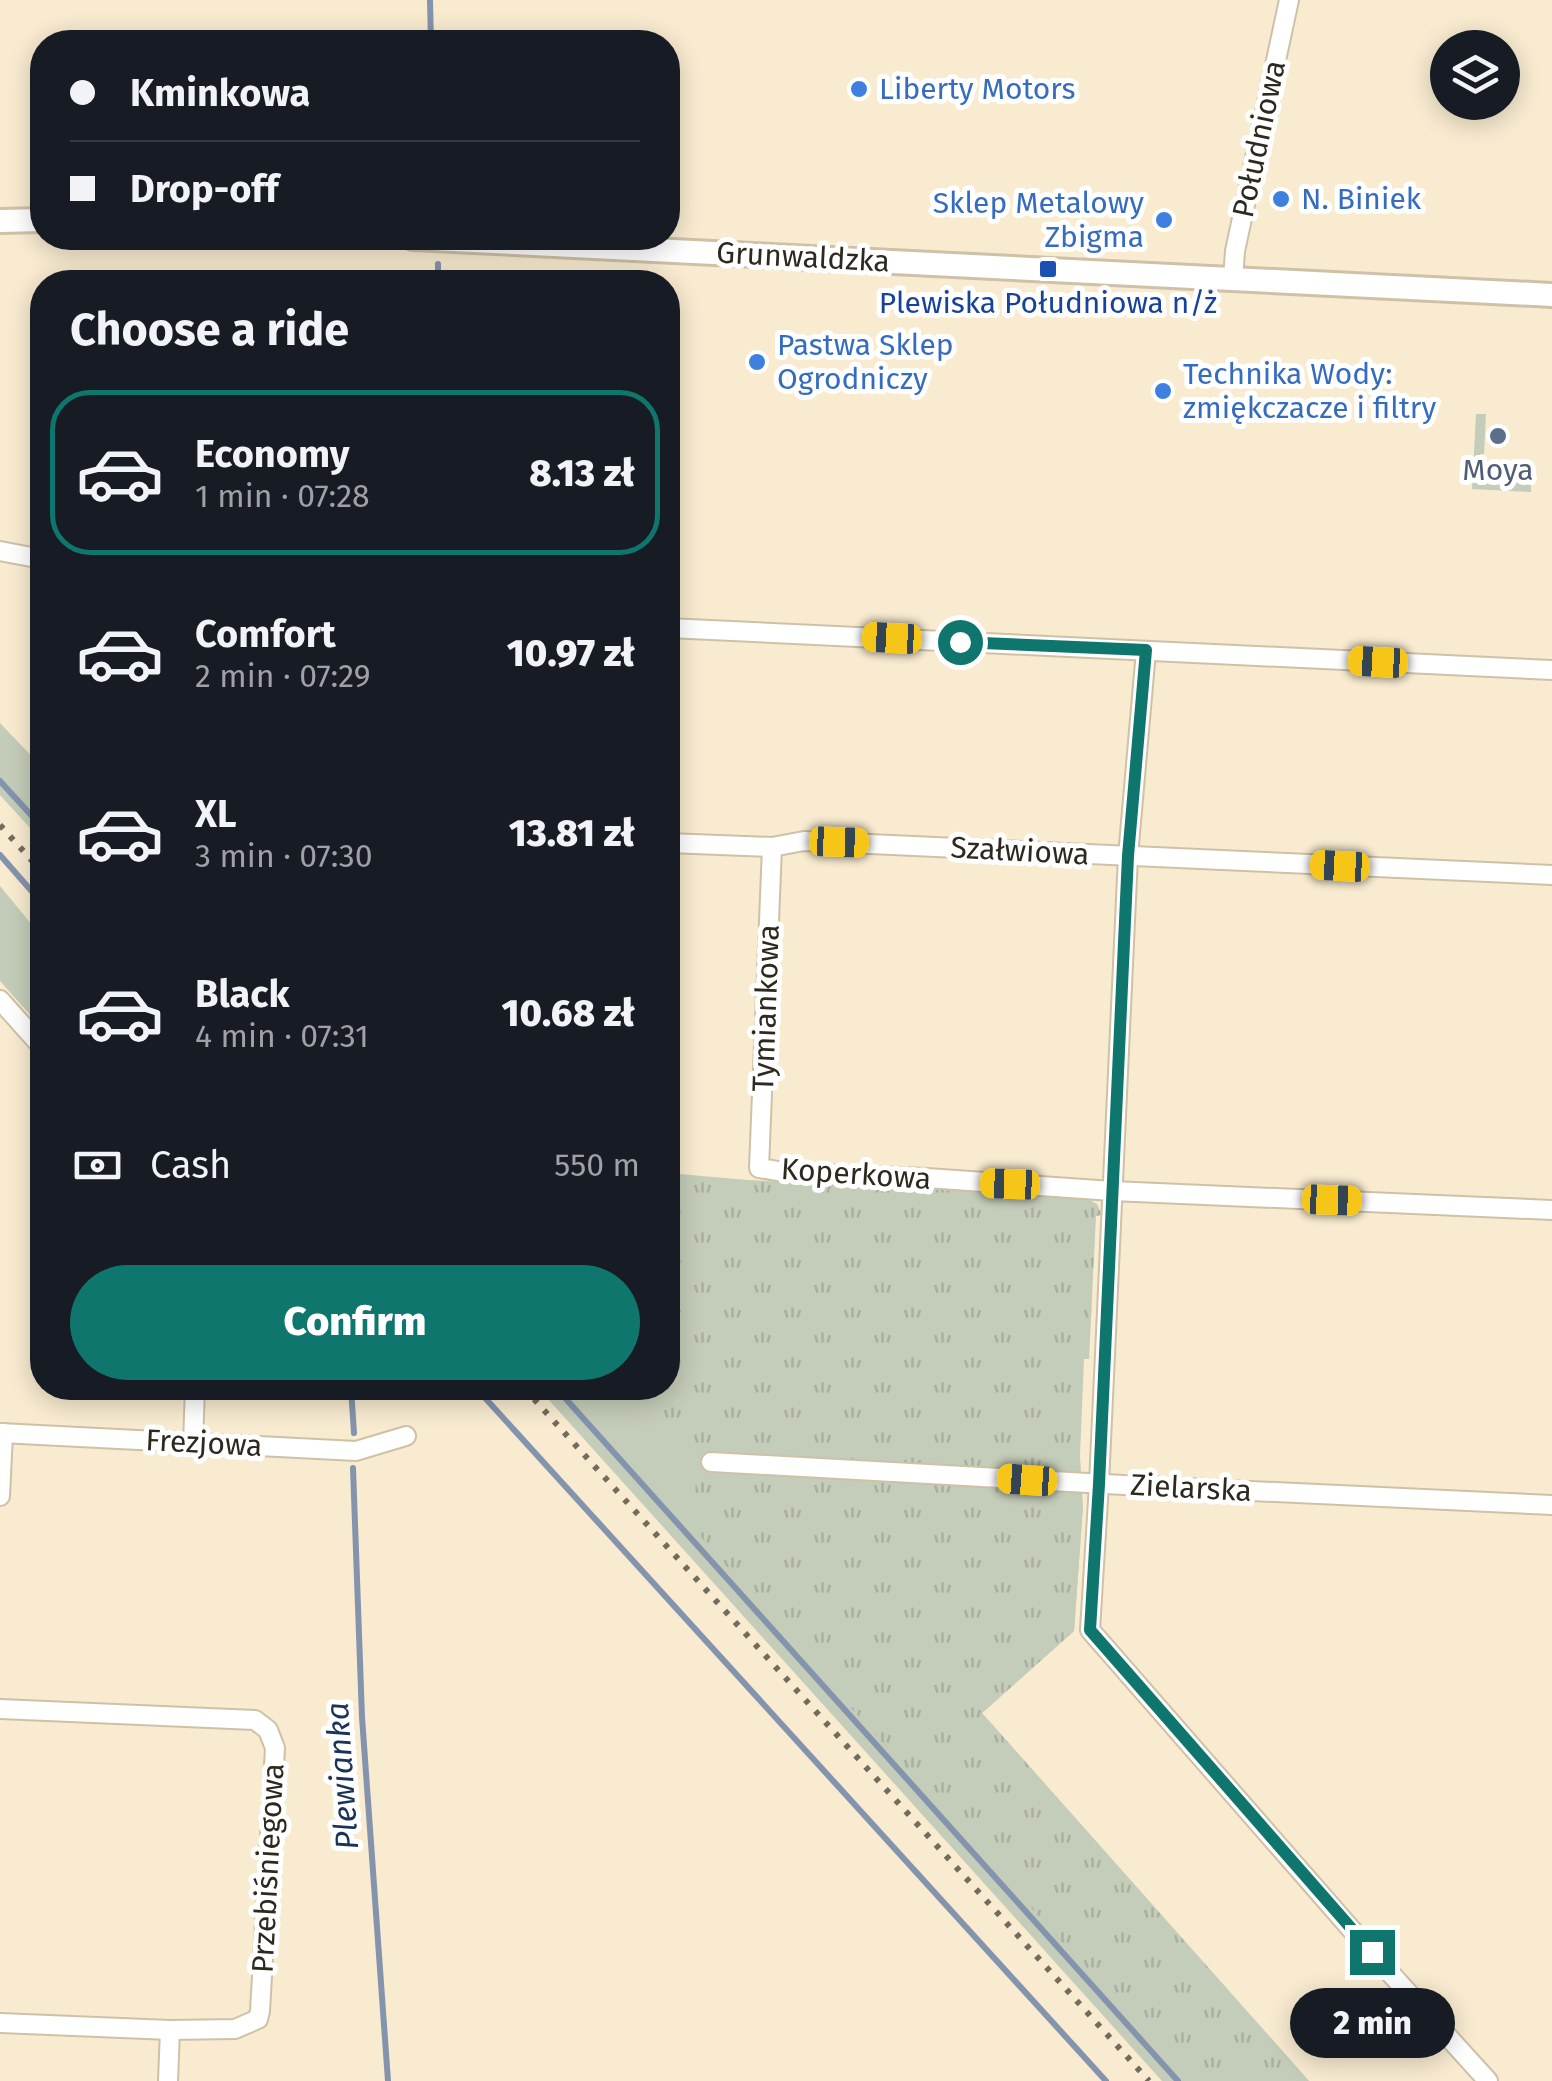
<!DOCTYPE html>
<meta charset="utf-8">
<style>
body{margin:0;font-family:"Fira Sans",sans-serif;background:#20242c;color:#f1f3f6;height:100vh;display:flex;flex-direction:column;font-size:38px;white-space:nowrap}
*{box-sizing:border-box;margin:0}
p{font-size:32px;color:#9ea1a6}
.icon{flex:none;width:55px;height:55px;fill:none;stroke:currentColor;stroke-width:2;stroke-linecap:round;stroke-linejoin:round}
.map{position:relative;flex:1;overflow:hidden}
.details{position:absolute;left:30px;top:270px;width:650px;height:1130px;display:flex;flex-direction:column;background:#171b24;border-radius:40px;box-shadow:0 5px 25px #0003}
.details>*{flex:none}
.top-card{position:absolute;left:30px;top:30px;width:650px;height:220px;border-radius:40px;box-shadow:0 5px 25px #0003;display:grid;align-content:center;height:220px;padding:0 40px;background:#171b24}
.controls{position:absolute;left:1430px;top:30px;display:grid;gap:20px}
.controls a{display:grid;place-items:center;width:90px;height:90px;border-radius:50%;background:#171b24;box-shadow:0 5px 25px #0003;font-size:50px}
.end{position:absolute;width:45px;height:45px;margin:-22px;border:12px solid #0f766e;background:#fff;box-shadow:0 0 0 5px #fff}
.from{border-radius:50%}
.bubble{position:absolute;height:70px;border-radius:35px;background:#171b24;box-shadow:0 5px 25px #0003;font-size:32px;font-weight:800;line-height:70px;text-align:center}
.car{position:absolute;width:30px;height:60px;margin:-30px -15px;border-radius:12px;box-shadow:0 0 8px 2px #0007;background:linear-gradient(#f5c518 24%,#345 0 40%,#f5c518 0 76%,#345 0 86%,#f5c518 0)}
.top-card b{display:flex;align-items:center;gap:35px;height:95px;font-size:38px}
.top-card b+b{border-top:2px solid #363941}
.top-card i{width:25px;height:25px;background:#f1f3f6}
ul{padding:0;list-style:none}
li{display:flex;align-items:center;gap:30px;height:165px;margin:0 20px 15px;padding:0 20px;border:5px solid transparent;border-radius:40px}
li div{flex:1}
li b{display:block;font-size:38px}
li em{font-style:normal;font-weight:800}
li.active{border-color:#0f766e}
li>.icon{width:90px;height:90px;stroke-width:1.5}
h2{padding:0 40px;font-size:45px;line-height:120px}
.pay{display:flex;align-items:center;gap:25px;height:110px;padding:0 40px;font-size:38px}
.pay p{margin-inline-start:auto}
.button{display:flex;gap:20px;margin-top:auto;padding:20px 40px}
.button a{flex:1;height:115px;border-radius:60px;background:#0f766e;color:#fff;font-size:40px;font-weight:800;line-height:115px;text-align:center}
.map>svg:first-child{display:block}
.grass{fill:#c4cdb9}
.park{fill:url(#park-tufts)}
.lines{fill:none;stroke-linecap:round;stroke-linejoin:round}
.stream{stroke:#8494ad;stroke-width:6}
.minor-casing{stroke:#cec1a7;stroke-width:22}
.tertiary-casing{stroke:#cec1a7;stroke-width:28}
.minor{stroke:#fff;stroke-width:18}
.tertiary{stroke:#fff;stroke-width:22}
.rail{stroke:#736c5c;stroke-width:6;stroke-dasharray:5 10;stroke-linecap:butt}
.route{stroke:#0f766e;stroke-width:12}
.shop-dot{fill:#3f7fe0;stroke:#fff;stroke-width:4}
.transit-dot{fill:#1a4fb4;stroke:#fff;stroke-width:4}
.service-dot{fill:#5c6f8a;stroke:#fff;stroke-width:4}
.labels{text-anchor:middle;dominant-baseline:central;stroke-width:10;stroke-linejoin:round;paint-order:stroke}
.shop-label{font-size:30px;fill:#366cbe;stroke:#fff;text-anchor:start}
.street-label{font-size:30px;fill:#2e291f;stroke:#fff}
.transit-label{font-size:30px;fill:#164399;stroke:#fff}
.service-label{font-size:30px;fill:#4e5e75;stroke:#fff}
.water-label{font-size:32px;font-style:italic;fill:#1b3357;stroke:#fff}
</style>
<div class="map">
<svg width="1552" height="2081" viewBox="0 0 1552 2081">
<defs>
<pattern id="park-tufts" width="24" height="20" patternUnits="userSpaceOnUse" patternTransform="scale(2.5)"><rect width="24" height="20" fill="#c4cdb9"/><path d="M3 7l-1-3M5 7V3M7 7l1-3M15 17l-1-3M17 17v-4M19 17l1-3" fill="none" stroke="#a9b09f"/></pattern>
</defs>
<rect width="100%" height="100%" fill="#f8ebd0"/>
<g class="grass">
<path d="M1476 414H1486L1484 454H1480V480L1531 483V492L1472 489Z"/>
<path d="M0 723 42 767V841L0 795Z"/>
<path d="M0 886 42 937V1028L0 981Z"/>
<path d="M538 1388H620L1079 1498 1083 1506 1074 1631 982 1713 1309 2081H1162Z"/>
</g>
<path class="park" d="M668 1173 748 1180 1085 1197 1097 1204 1102 1215 1096 1216 1089 1359H1084L1080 1456 1083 1506 1074 1631 982 1713 1309 2081H1187L834 1689 693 1528 698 1443 663 1438 617 1388H668Z"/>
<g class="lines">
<g class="stream">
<path d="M430 0 431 42"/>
<path d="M438 282V264"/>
<path d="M0 781 42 827"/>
<path d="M0 855 42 903"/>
<path d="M351 1388 354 1433"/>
<path d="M476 1388 1106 2081"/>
<path d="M556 1388 1178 2081"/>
<path d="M353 1468 362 1717 388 2081"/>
</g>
<defs>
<g id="minor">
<path d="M1233 279 1235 251 1289 0"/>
<path d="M0 551 42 559"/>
<path d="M668 628 1552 670"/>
<path d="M1146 651 1128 856 1099 1484 1090 1630 1372 1953 1488 2081"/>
<path d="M668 843 772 847 804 841 1552 875"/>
<path d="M772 847 759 1168 790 1173 927 1178 1112 1191 1552 1210"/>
<path d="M0 1000 42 1047"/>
<path d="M0 1433 356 1451 406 1436"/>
<path d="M193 1443 195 1388"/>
<path d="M711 1462 1124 1485 1552 1505"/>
<path d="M0 1496 3 1433"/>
<path d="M0 1709 255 1720 268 1730 275 1748 260 2011 258 2019 235 2029 170 2030 0 2023"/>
<path d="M168 2081 170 2030"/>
</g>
<g id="tertiary">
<path d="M0 221 42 220"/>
<path d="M413 238 1552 295"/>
</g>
</defs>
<use href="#minor" class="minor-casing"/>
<use href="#tertiary" class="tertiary-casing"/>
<use href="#minor" class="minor"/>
<use href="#tertiary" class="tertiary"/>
<g class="rail">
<path d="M0 825 42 872"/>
<path d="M524 1388 1149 2081"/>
</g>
</g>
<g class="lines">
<path class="route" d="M960 642 1146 650 1128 856 1099 1484 1090 1630 1372 1952"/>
</g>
<g class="shop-dot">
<circle cx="859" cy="89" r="10"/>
<circle cx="1281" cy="199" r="10"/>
<circle cx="1164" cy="220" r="10"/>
<circle cx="757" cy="362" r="10"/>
<circle cx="1163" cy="391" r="10"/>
</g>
<rect class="transit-dot" x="1038" y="259" width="20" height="20" rx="5"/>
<circle class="service-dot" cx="1498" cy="436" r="10"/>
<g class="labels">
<g class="shop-label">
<text x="879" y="89">Liberty Motors</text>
<text x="1301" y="199">N. Biniek</text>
<text x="1144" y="203" text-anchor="end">Sklep Metalowy<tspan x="1144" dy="34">Zbigma</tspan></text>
<text x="777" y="345">Pastwa Sklep<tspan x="777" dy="34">Ogrodniczy</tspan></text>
<text x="1183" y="374">Technika Wody:<tspan x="1183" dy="34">zmiękczacze i filtry</tspan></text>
</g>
<g class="street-label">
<text transform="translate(1259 139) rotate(-78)">Południowa</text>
<text transform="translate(803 257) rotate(3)">Grunwaldzka</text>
<text transform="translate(1020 851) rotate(3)">Szałwiowa</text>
<text transform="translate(766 1008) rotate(-88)">Tymiankowa</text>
<text transform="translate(856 1174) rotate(4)">Koperkowa</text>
<text transform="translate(204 1443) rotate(3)">Frezjowa</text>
<text transform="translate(1191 1488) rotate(3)">Zielarska</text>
<text transform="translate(268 1868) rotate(-87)">Przebiśniegowa</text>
</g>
<g class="transit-label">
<text x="1048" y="303">Plewiska Południowa n/ż</text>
</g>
<g class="service-label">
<text x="1498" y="470">Moya</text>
</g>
<g class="water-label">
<text transform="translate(342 1776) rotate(-94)">Plewianka</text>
</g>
</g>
</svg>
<div class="controls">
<a><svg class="icon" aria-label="layers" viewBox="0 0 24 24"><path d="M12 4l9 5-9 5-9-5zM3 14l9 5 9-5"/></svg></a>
</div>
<i class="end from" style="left:960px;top:642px"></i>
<i class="end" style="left:1372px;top:1952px"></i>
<div class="bubble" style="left:1290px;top:1988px;width:165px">2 min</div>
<i class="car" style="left:892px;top:638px;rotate:273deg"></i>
<i class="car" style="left:1378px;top:662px;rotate:273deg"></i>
<i class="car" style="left:839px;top:842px;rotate:92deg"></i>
<i class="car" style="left:1340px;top:866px;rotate:273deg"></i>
<i class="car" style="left:1010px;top:1184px;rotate:272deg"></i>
<i class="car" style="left:1332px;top:1200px;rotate:92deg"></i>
<i class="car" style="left:1027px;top:1480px;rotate:274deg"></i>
<div class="top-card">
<b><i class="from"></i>Kminkowa</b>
<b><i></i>Drop-off</b>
</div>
<section class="details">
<h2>Choose a ride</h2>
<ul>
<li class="active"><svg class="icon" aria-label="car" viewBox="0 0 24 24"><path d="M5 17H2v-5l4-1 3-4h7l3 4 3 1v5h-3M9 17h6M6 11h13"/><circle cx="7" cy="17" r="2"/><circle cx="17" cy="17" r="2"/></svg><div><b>Economy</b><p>1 min · 07:28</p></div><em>8.13 zł</em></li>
<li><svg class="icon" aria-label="car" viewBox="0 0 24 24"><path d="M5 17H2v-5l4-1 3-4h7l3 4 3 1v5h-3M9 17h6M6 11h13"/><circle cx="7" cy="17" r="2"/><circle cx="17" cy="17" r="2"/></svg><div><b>Comfort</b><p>2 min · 07:29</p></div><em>10.97 zł</em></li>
<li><svg class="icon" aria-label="car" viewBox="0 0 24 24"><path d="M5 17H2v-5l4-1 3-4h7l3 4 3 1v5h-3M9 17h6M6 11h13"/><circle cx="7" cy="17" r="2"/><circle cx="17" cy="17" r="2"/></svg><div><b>XL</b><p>3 min · 07:30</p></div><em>13.81 zł</em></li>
<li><svg class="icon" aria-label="car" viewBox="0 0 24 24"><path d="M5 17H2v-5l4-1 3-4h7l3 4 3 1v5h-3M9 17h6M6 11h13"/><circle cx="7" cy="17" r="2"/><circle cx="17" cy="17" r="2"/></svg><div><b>Black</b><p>4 min · 07:31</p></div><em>10.68 zł</em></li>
</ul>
<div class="pay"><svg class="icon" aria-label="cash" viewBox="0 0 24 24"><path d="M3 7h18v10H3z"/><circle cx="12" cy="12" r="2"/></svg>Cash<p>550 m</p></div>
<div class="button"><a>Confirm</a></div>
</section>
</div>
